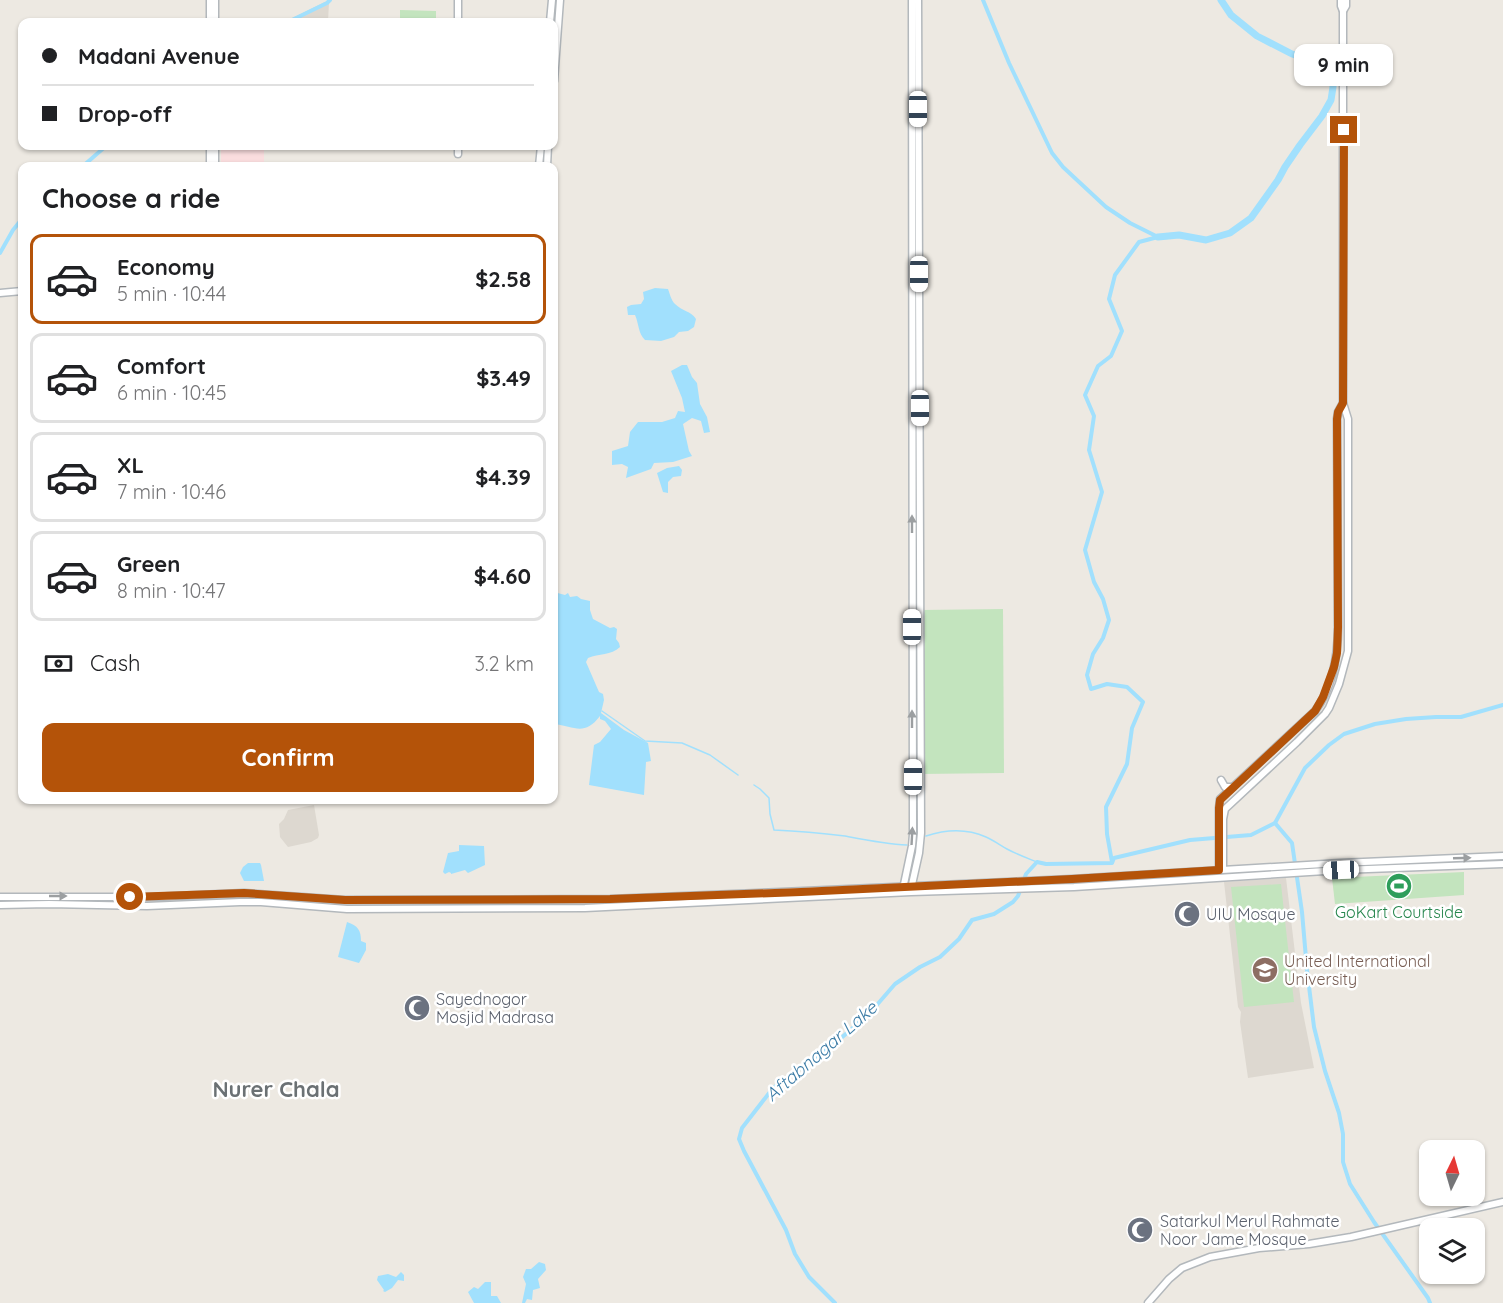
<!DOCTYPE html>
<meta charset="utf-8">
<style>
body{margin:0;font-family:Quicksand,sans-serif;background:#f6f6f6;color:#202124;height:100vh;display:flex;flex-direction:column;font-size:22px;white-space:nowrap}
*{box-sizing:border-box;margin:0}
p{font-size:20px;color:#757577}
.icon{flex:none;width:33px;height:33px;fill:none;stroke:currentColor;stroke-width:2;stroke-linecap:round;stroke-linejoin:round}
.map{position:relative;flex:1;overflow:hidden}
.panel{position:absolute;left:18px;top:162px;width:540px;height:642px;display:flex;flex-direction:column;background:#fff;border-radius:12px;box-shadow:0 2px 4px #0004}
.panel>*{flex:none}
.top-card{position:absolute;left:18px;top:18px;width:540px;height:132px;border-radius:12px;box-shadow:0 2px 4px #0004;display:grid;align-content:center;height:132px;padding:0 24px;background:#fff}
.needle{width:39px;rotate:5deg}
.controls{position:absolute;left:1419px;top:1140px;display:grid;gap:12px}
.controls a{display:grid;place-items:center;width:66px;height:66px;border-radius:12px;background:#fff;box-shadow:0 2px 4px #0004;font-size:30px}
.end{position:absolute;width:27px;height:27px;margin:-14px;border:8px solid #b45309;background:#fff;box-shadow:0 0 0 3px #fff}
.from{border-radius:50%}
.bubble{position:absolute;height:42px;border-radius:12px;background:#fff;box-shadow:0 2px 4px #0004;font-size:20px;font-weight:700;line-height:42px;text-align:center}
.car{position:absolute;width:18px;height:36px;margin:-18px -9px;border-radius:8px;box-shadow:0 0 4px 2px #0007;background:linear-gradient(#fff 24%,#345 0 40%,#fff 0 76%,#345 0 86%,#fff 0)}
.top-card b{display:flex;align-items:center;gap:21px;height:57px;font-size:22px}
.top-card b+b{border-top:2px solid #e0e0e0}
.top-card i{width:15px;height:15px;background:#202124}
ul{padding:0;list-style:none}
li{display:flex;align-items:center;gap:18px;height:90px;margin:0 12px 9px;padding:0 12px;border:3px solid #e0e0e0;border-radius:12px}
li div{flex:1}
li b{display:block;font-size:22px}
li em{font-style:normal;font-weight:700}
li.active{border-color:#b45309}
li>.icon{width:54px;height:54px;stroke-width:1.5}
h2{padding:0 24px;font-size:27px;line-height:72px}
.pay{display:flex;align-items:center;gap:15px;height:66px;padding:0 24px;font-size:22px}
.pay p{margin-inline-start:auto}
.primary-button{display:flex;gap:12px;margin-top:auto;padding:12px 24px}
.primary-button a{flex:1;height:69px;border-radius:12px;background:#b45309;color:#fff;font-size:24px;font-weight:700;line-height:69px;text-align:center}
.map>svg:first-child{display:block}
.education{fill:#ddd8d0}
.medical{fill:#faddde}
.green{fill:#c3e4be}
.water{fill:#a1e0fd}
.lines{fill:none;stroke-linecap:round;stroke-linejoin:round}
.stream{stroke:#a1e0fd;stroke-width:1.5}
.canal{stroke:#a1e0fd;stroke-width:4}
.river{stroke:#a1e0fd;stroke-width:7}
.secondary-casing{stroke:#b3b8bc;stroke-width:9}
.secondary{stroke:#fff;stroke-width:6}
.oneway{fill:#9c9fa1}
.route{stroke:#b45309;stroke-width:8}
.labels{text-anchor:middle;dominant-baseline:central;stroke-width:5;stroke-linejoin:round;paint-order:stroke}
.leisure-label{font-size:16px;fill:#27864d;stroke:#fff}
.worship-label{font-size:16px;fill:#5b616d;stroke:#fff;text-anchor:start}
.education-label{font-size:16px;fill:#785e54;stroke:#fff;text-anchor:start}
.water-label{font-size:18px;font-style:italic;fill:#3c7ca6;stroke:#fff}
.district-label{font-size:22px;font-weight:bold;fill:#6b7174;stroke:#fff}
</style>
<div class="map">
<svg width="1503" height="1303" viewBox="0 0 1503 1303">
<rect width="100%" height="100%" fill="#ede9e2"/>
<g class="education">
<path d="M327 1 329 2 328 22H284Z"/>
<path d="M314 805 319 835 318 838 311 842 288 847 280 837 279 824 284 819 288 810Z"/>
<path d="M1286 878 1301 1003 1314 1068 1248 1078 1240 1022 1241 1012 1238 1007 1224 882Z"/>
</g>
<rect class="medical" x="221" y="146" width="43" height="20"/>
<g class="green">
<path d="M400 10 436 11V22H400Z"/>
<path d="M1003 609 1004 773 921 774V610Z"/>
<path d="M1464 872V895L1335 904 1332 878Z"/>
<path d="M1281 884 1294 1002 1244 1007 1231 887Z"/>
</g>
<g class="water">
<path d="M655 288 668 289C670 294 671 300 675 304 682 311 691 311 696 319L694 327 688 331 679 332 674 337 661 341 645 340C638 333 639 324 635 315H628L627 307 631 305 641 304 644 299 643 292Z"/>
<path d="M682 365H687L692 377 697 383 700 404 707 417 710 432 704 433 701 421 692 418 683 424 689 451 692 456 673 462 654 463 651 469 626 478 628 467 622 464 612 465V451L628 446 630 432 638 422H662L675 418 678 411 685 412 682 398 671 371Z"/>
<path d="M679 466 682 470 681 476 673 477 668 482V493L663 492 657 473 667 468Z"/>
<path d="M554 592 565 595 568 593 570 597 577 596 581 599 590 601V610L593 619 610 628 614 627 617 629 616 639 619 643 620 647C611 656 599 653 588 658L586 662 599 692 603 694 604 700 601 713 624 730 648 743 651 761 646 762 644 795 589 785 594 745 600 742 611 729 605 721 600 719V716C584 737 574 726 554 724V719L557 716V706L554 705Z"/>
<path d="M459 845 484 846 485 865 468 873 465 870 451 874V873L449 872 445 874 443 872 448 853 459 851Z"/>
<path d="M248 863H260L261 865 264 881H244L240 873 243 867Z"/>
<path d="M347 922C358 926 361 930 361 941L366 943V950L359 963 338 957Z"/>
<path d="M539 1262 545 1264 546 1270 538 1279 540 1288 533 1290 532 1300 527 1299 525 1303H522L526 1284 523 1277 526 1269H531Z"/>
<path d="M401 1272 404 1275V1281L398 1280 392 1288 385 1292 383 1291 384 1290 377 1280 378 1276 388 1274 396 1277Z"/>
<path d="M485 1282H491V1296H497L501 1303H474L468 1292 474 1287 478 1289Z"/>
</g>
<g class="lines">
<g class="stream">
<path d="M602 711 645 741 682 743 710 755 738 775"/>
<path d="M754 785 760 789 769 798 770 814 774 830C798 831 821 833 845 836 866 840 886 844 907 845"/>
<path d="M926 836C947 829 966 828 986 837 993 840 1000 845 1007 849 1016 854 1027 858 1037 862"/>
</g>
<g class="canal">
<path d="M983 0 1009 63 1052 153 1063 167 1106 207 1130 223 1158 237 1139 242 1115 275 1109 299 1122 331 1111 356 1098 366 1085 395 1094 416 1089 450 1102 492 1085 550 1094 582 1103 599 1109 620 1103 638 1093 654 1087 675 1091 689 1107 684 1127 687 1143 702 1132 728 1127 764 1106 807 1107 834 1112 862"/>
<path d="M288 22 327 3 330 0"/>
<path d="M83 166 106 146"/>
<path d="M0 253 13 230 22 219"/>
<path d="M1275 823 1292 843 1302 912 1307 970 1314 1027 1325 1071 1339 1113 1343 1134V1162L1350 1184 1374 1222 1428 1298 1430 1303"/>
<path d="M835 1303 809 1277 795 1254 786 1230 744 1151 739 1139 742 1128 773 1088 840 1039 869 1014 895 984 920 967 940 957 959 939 972 920 994 914 1013 902 1018 896 1026 874 1037 862 1046 864 1112 863 1114 858 1190 840 1251 835 1275 823 1305 768 1329 745 1344 734 1375 724 1406 719 1436 717H1461L1503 705"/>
</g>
<path class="river" d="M1158 237 1179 235 1206 240 1230 233 1251 218 1278 180 1285 167 1300 145 1322 116 1331 100 1333 87 1332 72 1325 64 1292 54 1257 36 1231 15 1221 0"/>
<defs>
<g id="secondary">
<path d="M458 0V22"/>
<path d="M1343 11 1346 6V0"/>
<path d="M210 22V0"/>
<path d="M215 22V0"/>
<path d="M550 22 552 0"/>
<path d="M554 81 560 0"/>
<path d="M210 146V166"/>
<path d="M458 154V146"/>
<path d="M215 166V146"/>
<path d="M539 166 541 146"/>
<path d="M547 166 548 146"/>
<path d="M0 293 22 291"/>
<path d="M1221 780 1225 787H1233"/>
<path d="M1223 869V819L1225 809 1297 742 1325 714 1329 708 1339 684 1348 651V419L1343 403V11L1341 6V0"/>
<path d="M1219 870V808L1220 799 1315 711C1333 687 1338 656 1338 626L1337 419 1338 412 1343 403"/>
<path d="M903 889 912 846 913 834 912 0"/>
<path d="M911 889 919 853 921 833 918 0"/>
<path d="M0 897H153L244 893 345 900 610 899 781 892 1072 879 1340 863 1503 856"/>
<path d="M0 905 49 904 147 906 240 902H261L347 909 585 908 911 892 1074 887 1341 870 1503 864"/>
<path d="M1148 1303 1169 1279 1182 1268 1210 1257 1259 1248 1309 1244 1351 1237 1503 1202"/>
</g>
</defs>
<use href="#secondary" class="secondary-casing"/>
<use href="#secondary" class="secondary"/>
</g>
<defs><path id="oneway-solid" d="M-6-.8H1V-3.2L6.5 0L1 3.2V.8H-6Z" transform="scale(1.5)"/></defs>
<g class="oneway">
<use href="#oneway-solid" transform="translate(912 524) rotate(-90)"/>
<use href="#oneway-solid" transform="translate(912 719) rotate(-90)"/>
<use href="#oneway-solid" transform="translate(912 836) rotate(-87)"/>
<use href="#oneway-solid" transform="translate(1462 858) rotate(-2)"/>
<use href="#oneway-solid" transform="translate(58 896)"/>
</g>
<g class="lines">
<path class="route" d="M130 897 244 893 345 900 610 899 801 892 1072 879 1219 870V808L1220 800 1315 711 1323 697 1334 667 1337 653 1338 627 1337 419 1338 412 1343 403 1344 130"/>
</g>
<defs>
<symbol id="stadium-disc" viewBox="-11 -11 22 22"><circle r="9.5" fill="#2e9e5b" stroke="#fff"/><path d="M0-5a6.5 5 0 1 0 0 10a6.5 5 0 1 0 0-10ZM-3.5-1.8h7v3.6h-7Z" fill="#fff"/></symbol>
<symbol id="mosque-disc" viewBox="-11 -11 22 22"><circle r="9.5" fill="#6b7280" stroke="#fff"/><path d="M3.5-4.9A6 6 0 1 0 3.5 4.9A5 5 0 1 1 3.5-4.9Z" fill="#fff"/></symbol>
<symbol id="university-disc" viewBox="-11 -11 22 22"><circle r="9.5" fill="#8d6e63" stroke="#fff"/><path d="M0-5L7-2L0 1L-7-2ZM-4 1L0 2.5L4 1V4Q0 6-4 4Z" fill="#fff"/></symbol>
</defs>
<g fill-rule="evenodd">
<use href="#stadium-disc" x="1384" y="871" width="30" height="30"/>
<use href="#mosque-disc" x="1172" y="899" width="30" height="30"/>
<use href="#university-disc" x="1250" y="955" width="30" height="30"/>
<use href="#mosque-disc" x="402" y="993" width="30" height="30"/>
<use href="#mosque-disc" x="1125" y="1215" width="30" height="30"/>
</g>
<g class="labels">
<g class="leisure-label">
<text x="1399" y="912">GoKart Courtside</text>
</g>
<g class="worship-label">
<text x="1206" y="914">UIU Mosque</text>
<text x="436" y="999">Sayednogor<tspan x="436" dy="18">Mosjid Madrasa</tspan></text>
<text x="1160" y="1221">Satarkul Merul Rahmate<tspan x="1160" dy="18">Noor Jame Mosque</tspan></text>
</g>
<g class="education-label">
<text x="1284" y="961">United International<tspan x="1284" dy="18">University</tspan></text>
</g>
<g class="water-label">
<text transform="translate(821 1051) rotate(-41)">Aftabnagar Lake</text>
</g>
<g class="district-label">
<text x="276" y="1089">Nurer Chala</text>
</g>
</g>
</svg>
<div class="controls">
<a><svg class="needle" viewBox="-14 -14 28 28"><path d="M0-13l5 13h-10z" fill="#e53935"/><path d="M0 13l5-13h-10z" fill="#757577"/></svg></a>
<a><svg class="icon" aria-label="layers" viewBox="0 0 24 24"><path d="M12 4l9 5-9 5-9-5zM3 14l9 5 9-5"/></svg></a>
</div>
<i class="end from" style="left:130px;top:897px"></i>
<i class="end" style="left:1344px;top:130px"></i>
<div class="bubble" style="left:1294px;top:44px;width:99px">9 min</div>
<i class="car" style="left:918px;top:109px;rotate:180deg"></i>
<i class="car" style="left:919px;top:274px;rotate:180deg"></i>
<i class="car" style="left:920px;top:408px;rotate:180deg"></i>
<i class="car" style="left:912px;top:627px;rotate:0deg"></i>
<i class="car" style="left:913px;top:777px;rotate:0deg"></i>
<i class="car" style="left:1341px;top:870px;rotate:267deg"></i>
<div class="top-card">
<b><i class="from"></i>Madani Avenue</b>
<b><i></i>Drop-off</b>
</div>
<section class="panel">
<h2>Choose a ride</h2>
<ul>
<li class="active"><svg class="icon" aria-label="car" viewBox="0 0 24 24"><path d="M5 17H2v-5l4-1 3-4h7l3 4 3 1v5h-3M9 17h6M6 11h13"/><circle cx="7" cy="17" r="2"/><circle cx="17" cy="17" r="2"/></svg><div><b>Economy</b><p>5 min · 10:44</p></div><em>$2.58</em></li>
<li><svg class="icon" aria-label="car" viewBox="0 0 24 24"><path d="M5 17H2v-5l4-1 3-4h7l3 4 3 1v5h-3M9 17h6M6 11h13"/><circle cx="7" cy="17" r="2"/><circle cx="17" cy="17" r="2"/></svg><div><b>Comfort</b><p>6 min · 10:45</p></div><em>$3.49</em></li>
<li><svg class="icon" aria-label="car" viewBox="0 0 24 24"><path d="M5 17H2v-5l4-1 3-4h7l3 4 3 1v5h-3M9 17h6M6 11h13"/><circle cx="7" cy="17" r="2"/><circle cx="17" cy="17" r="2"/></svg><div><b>XL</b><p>7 min · 10:46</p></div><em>$4.39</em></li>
<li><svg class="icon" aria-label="car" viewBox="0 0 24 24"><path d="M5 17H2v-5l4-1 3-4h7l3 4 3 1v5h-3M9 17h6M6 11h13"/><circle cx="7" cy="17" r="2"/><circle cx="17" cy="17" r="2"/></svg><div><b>Green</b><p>8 min · 10:47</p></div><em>$4.60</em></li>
</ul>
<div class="pay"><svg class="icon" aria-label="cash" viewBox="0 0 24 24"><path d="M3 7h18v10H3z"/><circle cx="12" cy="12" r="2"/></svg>Cash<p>3.2 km</p></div>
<div class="primary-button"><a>Confirm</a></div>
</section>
</div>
